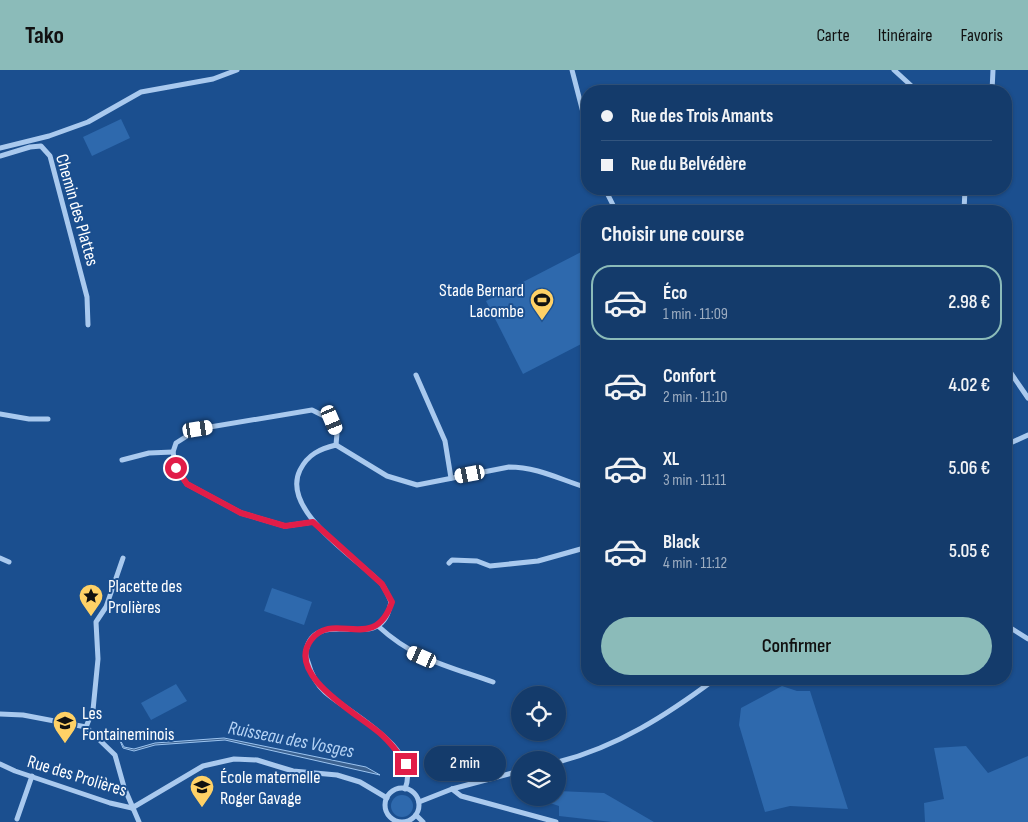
<!DOCTYPE html>
<html lang="fr">
<meta charset="utf-8">
<style>
body{margin:0;font-family:"Sofia Sans Condensed",sans-serif;background:#214673;color:#f1f3f6;height:100vh;display:flex;flex-direction:column;font-size:19px;white-space:nowrap}
*{box-sizing:border-box;margin:0}
p{font-size:16px;color:#9dadc1}
.icon{flex:none;width:28px;height:28px;fill:none;stroke:currentColor;stroke-width:2;stroke-linecap:round;stroke-linejoin:round}
.map{position:relative;flex:1;overflow:hidden}
.details{position:absolute;left:581px;top:135px;width:431px;height:480px;display:flex;flex-direction:column;background:#143b6b;border-radius:20px;box-shadow:0 1px 4px #0004,0 0 0 1px #33557e}
.details>*{flex:none}
.guide{position:absolute;left:581px;top:15px;width:431px;height:110px;border-radius:20px;box-shadow:0 1px 4px #0004,0 0 0 1px #33557e;display:grid;align-content:center;height:110px;padding:0 20px;background:#143b6b}
.fabs{position:absolute;left:511px;top:616px;display:grid;gap:10px}
.fabs a{display:grid;place-items:center;width:55px;height:55px;border-radius:50%;background:#143b6b;box-shadow:0 1px 4px #0004,0 0 0 1px #33557e;font-size:25px}
.end{position:absolute;width:22px;height:22px;margin:-11px;border:6px solid #e11d48;background:#fff;box-shadow:0 0 0 2px #fff}
.from{border-radius:50%}
.bubble{position:absolute;height:35px;border-radius:18px;background:#143b6b;box-shadow:0 1px 4px #0004,0 0 0 1px #33557e;font-size:16px;font-weight:600;line-height:35px;text-align:center}
.car{position:absolute;width:15px;height:30px;margin:-15px -8px;border-radius:6px;box-shadow:0 0 4px 1px #0007;background:linear-gradient(#fff 24%,#345 0 40%,#fff 0 76%,#345 0 86%,#fff 0)}
.guide b{display:flex;align-items:center;gap:18px;height:48px;font-size:19px}
.guide b+b{border-top:1px solid #33557e}
.guide i{width:12px;height:12px;background:#f1f3f6}
ul{padding:0;list-style:none}
li{display:flex;align-items:center;gap:15px;height:75px;margin:0 10px 8px;padding:0 10px;border:2px solid transparent;border-radius:20px}
li div{flex:1}
li b{display:block;font-size:19px}
li em{font-style:normal;font-weight:600}
li.on{border-color:#8bbbb9}
li>.icon{width:45px;height:45px;stroke-width:1.5}
h2{padding:0 20px;font-size:22px;line-height:60px}
.action{display:flex;gap:10px;margin-top:auto;padding:10px 20px}
.action a{flex:1;height:58px;border-radius:30px;background:#8bbbb9;color:#111;font-size:20px;font-weight:600;line-height:58px;text-align:center}
header{display:flex;align-items:center;gap:30px;box-sizing:border-box;height:70px;padding:0 25px;background:#8bbbb9;color:#111}
header strong{font-size:24px}
nav{display:flex;gap:28px;margin-inline-start:auto;font-size:18px}
.map>svg:first-child{display:block}
.green{fill:#2e69ad}
.water{fill:#3c6290;stroke:#9cc4f0}
.lines{fill:none;stroke-linecap:round;stroke-linejoin:round}
.street{stroke:#a9c9ee;stroke-width:5}
.route{stroke:#e11d48;stroke-width:6}
.labels{text-anchor:middle;dominant-baseline:central;stroke-width:4;stroke-linejoin:round;paint-order:stroke}
.street-label{font-size:18px;fill:#fff;stroke:#1b4f8f}
.poi-label{font-size:18px;fill:#fff;stroke:#1b4f8f;text-anchor:start}
.water-label{font-size:19px;font-style:italic;fill:#b5d3f5;stroke:#1b4f8f}
</style>
<header>
<strong>Tako</strong>
<nav><a>Carte</a><a>Itinéraire</a><a>Favoris</a></nav>
</header>
<div class="map">
<svg width="1028" height="752" viewBox="0 0 1028 752">
<rect width="100%" height="100%" fill="#1b4f8f"/>
<g class="green">
<path d="M121 49 130 68 92 86 83 67Z"/>
<path d="M587 179V271L523 304 486 231Z"/>
<path d="M272 518 312 532 304 555 264 541Z"/>
<path d="M176 614 187 631 151 650 141 633Z"/>
<path d="M782 616 797 621H810L848 739 790 736 765 742 739 655 741 638Z"/>
<path d="M966 676 988 703 1028 686V752H925L924 733 944 729 934 678Z"/>
<path d="M558 721 604 723 654 752H612L559 746V736L550 733V728H558Z"/>
<circle cx="402" cy="736" r="11"/>
</g>
<path class="water" d="M118 666 124 677 134 679 155 673 224 668 366 697 380 705 225 670 155 675 134 681 123 678Z"/>
<g class="lines">
<g class="street">
<path d="M572 0 588 62"/>
<path d="M894 0 917 21"/>
<path d="M992 21 993 0"/>
<path d="M0 78 49 66 88 52 141 22 213 9 237 0"/>
<path d="M0 86 30 77 41 76 50 86 87 227 88 255"/>
<path d="M605 119 616 141"/>
<path d="M964 141 965 119"/>
<path d="M1006 296 1028 328"/>
<path d="M416 305 445 371 451 408"/>
<path d="M0 344 29 349H48"/>
<path d="M1006 375 1028 365"/>
<path d="M122 390 149 383 173 382"/>
<path d="M586 418 588 434"/>
<path d="M313 452 285 456 241 443 187 414 176 398 173 382 176 373 198 359 312 340 332 350 337 363 336 375"/>
<path d="M0 488 9 492"/>
<path d="M449 493 452 490 477 491 490 496 538 491 588 477"/>
<path d="M1006 555 1028 569"/>
<path d="M378 556C415 590 448 596 493 612"/>
<path d="M0 644 23 645 86 657 115 685 124 717 139 752"/>
<path d="M86 657 93 640 98 589 96 552 106 537 123 488"/>
<path d="M558 692C617 677 667 645 715 609"/>
<path d="M0 694 15 701 110 733 132 738"/>
<circle cx="402" cy="735" r="17"/>
<path d="M405 719C422 678 349 643 325 622 316 614 311 603 308 592 307 589 305 585 306 581 313 543 360 569 379 555 387 549 389 541 391 532 388 525 385 517 380 512 356 488 280 440 300 400 308 384 320 379 336 375L387 406 417 415 509 397C538 397 561 410 588 418"/>
<path d="M452 719 461 726 556 752"/>
<path d="M419 732 452 719 520 701"/>
<path d="M132 738 203 696 234 689 257 690 293 701 337 705 360 712 387 728"/>
<path d="M416 745 423 752"/>
<path d="M17 749 32 706"/>
</g>
</g>
<g class="lines">
<path class="route" d="M176 398 187 414 241 443 285 456 313 452 382 514 392 532C374 585 334 539 311 570 284 606 362 646 382 665 391 673 399 684 406 694"/>
</g>
<defs>
<symbol id="stadium-pin" viewBox="-11 -11 22 30"><path d="M0 17L-7.5 6A9.5 9.5 0 1 1 7.5 6Z" fill="#ffd166" stroke="#1b4f8f"/><path d="M0-5a6.5 5 0 1 0 0 10a6.5 5 0 1 0 0-10ZM-3.5-1.8h7v3.6h-7Z" fill="#111"/></symbol>
<symbol id="sight-pin" viewBox="-11 -11 22 30"><path d="M0 17L-7.5 6A9.5 9.5 0 1 1 7.5 6Z" fill="#ffd166" stroke="#1b4f8f"/><path d="M0-6L1.8-2.2L6-1.7L2.9 1.2L3.7 5.4L0 3.3L-3.7 5.4L-2.9 1.2L-6-1.7L-1.8-2.2Z" fill="#111"/></symbol>
<symbol id="school-pin" viewBox="-11 -11 22 30"><path d="M0 17L-7.5 6A9.5 9.5 0 1 1 7.5 6Z" fill="#ffd166" stroke="#1b4f8f"/><path d="M0-5L7-2L0 1L-7-2ZM-4 1L0 2.5L4 1V4Q0 6-4 4Z" fill="#111"/></symbol>
</defs>
<g fill-rule="evenodd">
<use href="#stadium-pin" x="528" y="216" width="28" height="38"/>
<use href="#sight-pin" x="77" y="512" width="28" height="38"/>
<use href="#school-pin" x="51" y="639" width="28" height="38"/>
<use href="#school-pin" x="188" y="703" width="28" height="38"/>
</g>
<g class="labels">
<g class="street-label">
<text transform="translate(77 140) rotate(74)">Chemin des Plattes</text>
<text transform="translate(77 706) rotate(17)">Rue des Prolières</text>
</g>
<g class="poi-label">
<text x="524" y="220" text-anchor="end">Stade Bernard<tspan x="524" dy="21">Lacombe</tspan></text>
<text x="108" y="516">Placette des<tspan x="108" dy="21">Prolières</tspan></text>
<text x="82" y="643">Les<tspan x="82" dy="21">Fontaineminois</tspan></text>
<text x="220" y="707">École maternelle<tspan x="220" dy="21">Roger Gavage</tspan></text>
</g>
<g class="water-label">
<text transform="translate(291 670) rotate(11)">Ruisseau des Vosges</text>
</g>
</g>
</svg>
<div class="fabs">
<a><svg class="icon" aria-label="locate" viewBox="0 0 24 24"><circle cx="12" cy="12" r="6"/><path d="M12 2v4M12 18v4M2 12h4M18 12h4"/></svg></a>
<a><svg class="icon" aria-label="layers" viewBox="0 0 24 24"><path d="M12 4l9 5-9 5-9-5zM3 14l9 5 9-5"/></svg></a>
</div>
<i class="end from" style="left:176px;top:398px"></i>
<i class="end" style="left:406px;top:694px"></i>
<div class="bubble" style="left:424px;top:676px;width:82px">2 min</div>
<i class="car" style="left:332px;top:350px;rotate:157deg"></i>
<i class="car" style="left:198px;top:359px;rotate:81deg"></i>
<i class="car" style="left:470px;top:404px;rotate:259deg"></i>
<i class="car" style="left:422px;top:587px;rotate:294deg"></i>
<div class="guide">
<b><i class="from"></i>Rue des Trois Amants</b>
<b><i></i>Rue du Belvédère</b>
</div>
<section class="details">
<h2>Choisir une course</h2>
<ul>
<li class="on"><svg class="icon" aria-label="car" viewBox="0 0 24 24"><path d="M5 17H2v-5l4-1 3-4h7l3 4 3 1v5h-3M9 17h6M6 11h13"/><circle cx="7" cy="17" r="2"/><circle cx="17" cy="17" r="2"/></svg><div><b>Éco</b><p>1 min · 11:09</p></div><em>2.98 €</em></li>
<li><svg class="icon" aria-label="car" viewBox="0 0 24 24"><path d="M5 17H2v-5l4-1 3-4h7l3 4 3 1v5h-3M9 17h6M6 11h13"/><circle cx="7" cy="17" r="2"/><circle cx="17" cy="17" r="2"/></svg><div><b>Confort</b><p>2 min · 11:10</p></div><em>4.02 €</em></li>
<li><svg class="icon" aria-label="car" viewBox="0 0 24 24"><path d="M5 17H2v-5l4-1 3-4h7l3 4 3 1v5h-3M9 17h6M6 11h13"/><circle cx="7" cy="17" r="2"/><circle cx="17" cy="17" r="2"/></svg><div><b>XL</b><p>3 min · 11:11</p></div><em>5.06 €</em></li>
<li><svg class="icon" aria-label="car" viewBox="0 0 24 24"><path d="M5 17H2v-5l4-1 3-4h7l3 4 3 1v5h-3M9 17h6M6 11h13"/><circle cx="7" cy="17" r="2"/><circle cx="17" cy="17" r="2"/></svg><div><b>Black</b><p>4 min · 11:12</p></div><em>5.05 €</em></li>
</ul>
<div class="action"><a>Confirmer</a></div>
</section>
</div>
